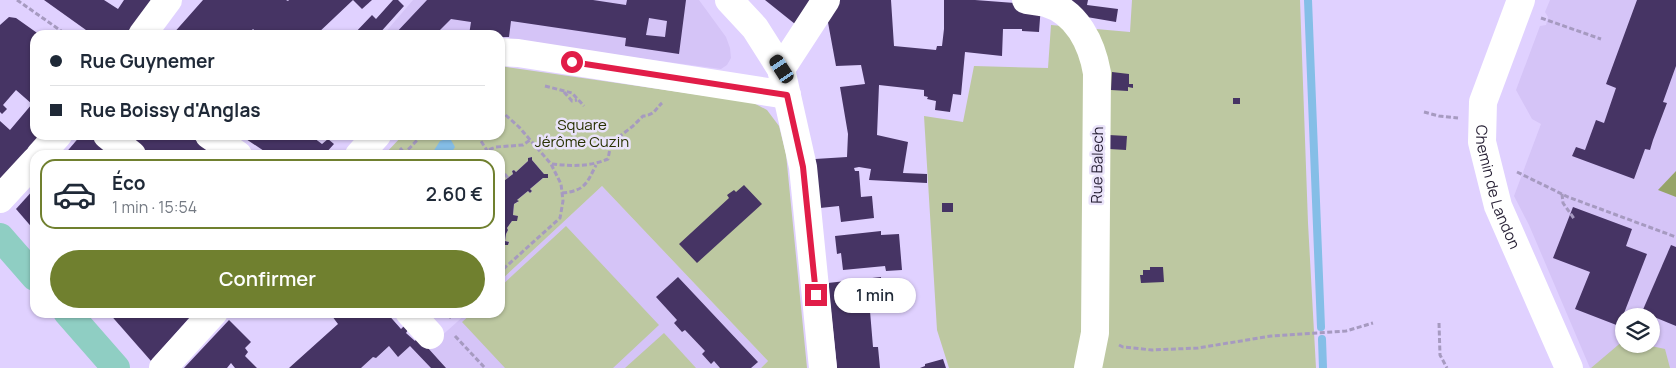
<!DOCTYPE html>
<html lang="fr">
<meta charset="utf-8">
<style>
body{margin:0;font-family:Manrope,sans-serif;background:#f2f2f3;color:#1f2937;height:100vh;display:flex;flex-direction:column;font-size:19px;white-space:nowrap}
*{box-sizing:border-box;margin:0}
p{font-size:16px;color:#747a83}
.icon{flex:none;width:28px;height:28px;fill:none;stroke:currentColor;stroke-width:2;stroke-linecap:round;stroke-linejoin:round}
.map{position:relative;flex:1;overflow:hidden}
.side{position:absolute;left:30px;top:150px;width:475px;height:168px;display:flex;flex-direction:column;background:#fff;border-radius:15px;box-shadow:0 1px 4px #0004}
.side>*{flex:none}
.top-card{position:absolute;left:30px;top:30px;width:475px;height:110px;border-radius:15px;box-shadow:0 1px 4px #0004;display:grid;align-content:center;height:110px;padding:0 20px;background:#fff}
.buttons{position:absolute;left:1615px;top:308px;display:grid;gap:10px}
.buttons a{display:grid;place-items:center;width:45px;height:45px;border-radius:50%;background:#fff;box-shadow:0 1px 4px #0004;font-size:25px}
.end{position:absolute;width:22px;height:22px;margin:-11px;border:6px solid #e11d48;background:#fff;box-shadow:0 0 0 2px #fff}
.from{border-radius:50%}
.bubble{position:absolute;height:35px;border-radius:18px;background:#fff;box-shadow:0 1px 4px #0004;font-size:16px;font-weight:600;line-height:35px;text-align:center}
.car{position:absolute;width:15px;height:30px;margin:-15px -8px;border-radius:6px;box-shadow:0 0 4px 1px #0007;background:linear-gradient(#222 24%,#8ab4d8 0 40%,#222 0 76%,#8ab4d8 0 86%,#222 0)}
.top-card b{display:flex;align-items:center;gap:18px;height:48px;font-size:19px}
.top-card b+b{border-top:1px solid #e0e1e3}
.top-card i{width:12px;height:12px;background:#1f2937}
ul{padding:9px 0 0;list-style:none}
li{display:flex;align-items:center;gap:15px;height:70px;margin:0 10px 8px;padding:0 10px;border:2px solid #e0e1e3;border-radius:15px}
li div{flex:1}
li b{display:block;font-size:19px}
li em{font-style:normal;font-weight:600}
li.selected{border-color:#70802f}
li>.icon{width:45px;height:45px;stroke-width:1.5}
.cta{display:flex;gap:10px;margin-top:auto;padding:10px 20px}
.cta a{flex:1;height:58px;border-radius:30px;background:#70802f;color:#fff;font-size:20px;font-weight:600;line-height:58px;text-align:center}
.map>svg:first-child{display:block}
.built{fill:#d5c4f7;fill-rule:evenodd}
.green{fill:#bdc8a1}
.forest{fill:#96a468}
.water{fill:#85bee7}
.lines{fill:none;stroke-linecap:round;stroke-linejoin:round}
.stream{stroke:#85bee7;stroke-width:8}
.building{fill:#463464;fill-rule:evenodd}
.path{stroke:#a69ac0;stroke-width:3;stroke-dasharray:5 2.5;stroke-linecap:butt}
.minor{stroke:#fff;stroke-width:28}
.major{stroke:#8fcec3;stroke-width:28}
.route{stroke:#e11d48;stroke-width:6}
.labels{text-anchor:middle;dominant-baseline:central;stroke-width:5;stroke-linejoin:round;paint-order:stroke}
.park-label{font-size:15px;fill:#283101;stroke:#eae3fa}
.street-label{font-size:15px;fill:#251e33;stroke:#eae3fa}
</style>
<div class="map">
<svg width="1676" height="368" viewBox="0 0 1676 368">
<rect width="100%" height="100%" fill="#e0d1ff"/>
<g class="built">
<path d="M413 0H699L726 37 730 48 731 58 727 65 721 69 500 40V35H383Z"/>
<path d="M1550 0H1676V368H1590L1529 225 1514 196 1541 124 1532 119 1516 90 1540 26 1546 25 1548 17 1545 12ZM1624 316H1651V344H1624Z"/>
<path d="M602 186 768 361 761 368H361L373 357 376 358 389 346 398 357 418 337 428 348 467 313 500 312V281Z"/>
</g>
<g class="green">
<path d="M1132 0H1300L1308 223 1316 368H949L937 330 924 116 963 122 974 66 1048 68 1051 25 1130 32Z"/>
<path d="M500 66 707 96 748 100 767 110 779 126 786 154 807 368H761L768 361 602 186 500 281V248L504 245H508L509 242 505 241 506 234 508 230 507 228 512 221H517V216L513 215 514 204 518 202 517 200 528 191 530 193 532 191 530 189 548 174H544L532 160V157L528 158V161L516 172 514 170 512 171 513 174 500 184V155H384L403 135H500Z"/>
<path d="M566 226 659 325 613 368H505L462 322 472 313 500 312V287Z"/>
<path d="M664 333 696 368H625Z"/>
<path d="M1624 340V344H1642L1665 349 1670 368H1591Z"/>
</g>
<path class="forest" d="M1676 171V197L1658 190Z"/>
<path class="water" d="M446 139 451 140 455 147 450 155H431L440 141Z"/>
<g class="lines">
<g class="stream">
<path d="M1308 0 1321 327"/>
<path d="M1322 339 1323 368"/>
</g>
</g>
<g class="building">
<path d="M44 0H104L118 9 124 0H152L127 35H93Z"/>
<path d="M203 0H286L288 1 289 0H353L316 35H260L253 29 248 34 249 35H172Z"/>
<path d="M353 0H372L362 9Z"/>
<path d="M393 0H398L404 6 378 35H353L372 15 376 19Z"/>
<path d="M427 0H593L626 5 627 0H686L679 54 625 46 626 38 511 21 509 37H500V35H469L471 22 451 19 435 35H394ZM649 18 667 21 665 37 646 35Z"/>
<path d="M765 0H820L800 28Z"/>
<path d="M837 0H891L894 46 936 50 937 46H942L944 29V0H975L1041 5 1039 32 1022 31V29H1003L1002 56 965 52 961 95 953 94 950 112 935 110 936 101 927 99 928 97 924 96V90L879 85 877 135 908 142 903 173 927 174V183L869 180 871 169 859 167 854 168 855 171H859L861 197 872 196 874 218 841 222 839 206 820 208 815 159 847 157 848 134 840 87 865 84 861 65 836 66 827 17Z"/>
<path d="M1069 0H1088L1087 5 1118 9 1116 22 1081 16Z"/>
<path d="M1637 0H1676V66L1663 102 1667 103 1653 140 1650 150 1645 149 1634 179 1572 156 1576 147 1585 150 1596 120 1604 123 1616 88 1606 84Z"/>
<path d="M9 17 16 18 40 35H35V135H41L0 180V121L10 130 32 104 16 90 3 105 7 109 2 114 0 112V25Z"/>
<path d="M1112 72 1129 74V84H1133V88L1128 87V91L1111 90Z"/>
<rect x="1233" y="98" width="7" height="6"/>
<path d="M81 135H96L121 155H64Z"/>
<path d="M121 135H188L218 155H145Z"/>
<path d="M240 135H310L322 144 328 139 334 144 324 155H270Z"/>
<path d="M1109 135 1127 136 1126 150 1109 149Z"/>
<path d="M532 157V160L544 174H548V178H543L530 189 532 191 530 193 528 191 517 200 519 201 514 204 513 215 518 216 517 221H512L507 228 508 230 506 234 505 241 509 242 508 245H504L500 248V184L513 174 512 171 514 170 516 172 528 161V158Z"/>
<path d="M744 185 762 204 697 263 679 244 729 198 727 195 734 190 736 192Z"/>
<path d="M35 188V231L16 209Z"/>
<rect x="942" y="203" width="11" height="9"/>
<path d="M1573 207 1632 229 1626 246 1647 254 1619 326 1575 309 1590 272 1553 258Z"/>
<path d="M881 231V235L899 234 902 270 886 271 885 266 843 270 841 253 837 254 835 236Z"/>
<path d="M1671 245 1676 247V326L1642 312Z"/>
<path d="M1150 267H1163L1164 282 1141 283 1140 275H1143V270H1150Z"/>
<path d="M678 277 758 362 751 368H720L714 361 711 364 702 354 705 351 685 330 682 332 674 323 677 320 656 297Z"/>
<path d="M881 277 882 309 870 311 873 347H878L880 368H837L828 283Z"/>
<path d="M108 312H186L190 317 151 361Z"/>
<path d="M329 312H386L401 329 404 326 408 330 406 333 415 341 418 337 446 368H431L410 346 398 357 389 346 376 358 373 357 361 368H289L338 324Z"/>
<path d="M229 320 251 342 245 348 248 352 245 356 257 368H235L231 363 227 368H184Z"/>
<path d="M943 359 946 368H920L925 366V364Z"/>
</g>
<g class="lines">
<g class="path">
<path d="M17 0 67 35"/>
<path d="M1541 18 1601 39"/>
<path d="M545 86 572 93 584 106"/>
<path d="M564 92 572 101 577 100"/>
<path d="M500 110 519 127 551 164 561 184 563 201 560 218 500 272"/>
<path d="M1424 112 1439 116 1458 118"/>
<path d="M477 135 490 155"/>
<path d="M400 148 406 155"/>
<path d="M403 155 422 135"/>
<path d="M475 155 496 147 523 145 530 140"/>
<path d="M552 164C572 166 589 167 608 159L611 143 633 126 643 116C655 115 655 109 662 103"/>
<path d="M500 168 508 178"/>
<path d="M1517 172 1568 197 1676 237"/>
<path d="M562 193C585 191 587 183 596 165"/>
<path d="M1562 194 1563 203 1575 220"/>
<path d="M449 318 455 312"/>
<path d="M1439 323 1440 355 1447 368"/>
<path d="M455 336 485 368"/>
<path d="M1119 345 1123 347 1152 350 1198 348 1271 336 1346 331 1373 323"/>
</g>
<g class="minor">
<path d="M729 0 755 28 781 69 803 167 823 368"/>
<path d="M1026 0C1033 1 1039 2 1046 3 1077 12 1092 44 1097 73L1095 333 1088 368"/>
<path id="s1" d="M1521 0 1483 102 1482 142 1498 206 1569 368"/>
<path d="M142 35 168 0"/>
<path d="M500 52 518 53 787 95"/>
<path d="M781 69 826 0"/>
<path d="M107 135 132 155"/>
<path d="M209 135 238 155"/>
<path d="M40 155 58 135"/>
<path d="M359 155 377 135"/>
<path d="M0 199 35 161"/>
<path d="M409 312 430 335"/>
<path d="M163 368 214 312"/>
</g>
<g class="major">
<path d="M0 237 35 277"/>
<path d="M67 312 116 368"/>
</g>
</g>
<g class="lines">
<path class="route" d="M572 62 787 95 803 167 816 295"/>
</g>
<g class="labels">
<g class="park-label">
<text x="582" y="124">Square<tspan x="582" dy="17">Jérôme Cuzin</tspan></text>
</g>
<g class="street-label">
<text transform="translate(1097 165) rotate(-89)">Rue Balech</text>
<text stroke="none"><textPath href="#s1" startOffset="196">Chemin de Landon</textPath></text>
</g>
</g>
</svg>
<div class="buttons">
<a><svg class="icon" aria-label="layers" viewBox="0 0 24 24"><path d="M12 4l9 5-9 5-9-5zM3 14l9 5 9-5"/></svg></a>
</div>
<i class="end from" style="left:572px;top:62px"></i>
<i class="end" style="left:816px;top:295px"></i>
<div class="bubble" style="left:834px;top:278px;width:82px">1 min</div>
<i class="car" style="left:782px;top:69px;rotate:327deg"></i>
<div class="top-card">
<b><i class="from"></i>Rue Guynemer</b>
<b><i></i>Rue Boissy d'Anglas</b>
</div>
<section class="side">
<ul>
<li class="selected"><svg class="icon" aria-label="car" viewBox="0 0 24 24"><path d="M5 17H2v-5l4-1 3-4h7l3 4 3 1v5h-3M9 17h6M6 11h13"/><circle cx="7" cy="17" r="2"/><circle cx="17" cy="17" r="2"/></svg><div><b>Éco</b><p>1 min · 15:54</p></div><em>2.60 €</em></li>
</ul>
<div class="cta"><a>Confirmer</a></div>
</section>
</div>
